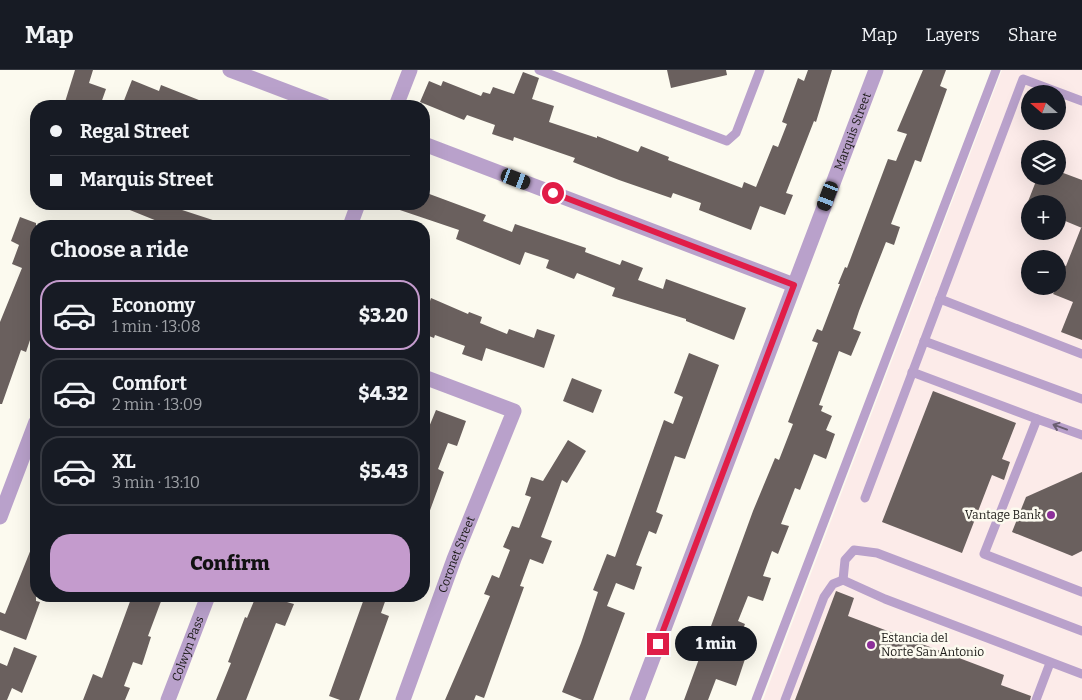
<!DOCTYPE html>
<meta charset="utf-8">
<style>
body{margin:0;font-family:Bitter,serif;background:#242831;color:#f1f3f6;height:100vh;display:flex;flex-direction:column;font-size:19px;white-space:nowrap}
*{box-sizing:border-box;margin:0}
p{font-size:16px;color:#9ea1a6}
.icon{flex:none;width:28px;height:28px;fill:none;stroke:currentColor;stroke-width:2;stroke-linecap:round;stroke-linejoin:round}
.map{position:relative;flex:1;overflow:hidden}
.sheet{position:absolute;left:30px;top:150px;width:400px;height:382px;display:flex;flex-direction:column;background:#171b24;border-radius:20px;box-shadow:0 5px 20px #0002}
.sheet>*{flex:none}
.top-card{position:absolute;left:30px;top:30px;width:400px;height:110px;border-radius:20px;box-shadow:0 5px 20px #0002;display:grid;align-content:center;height:110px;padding:0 20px;background:#171b24}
.needle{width:32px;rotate:290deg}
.controls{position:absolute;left:1021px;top:15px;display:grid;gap:10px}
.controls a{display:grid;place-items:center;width:45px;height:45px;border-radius:50%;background:#171b24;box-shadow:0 5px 20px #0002;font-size:25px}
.end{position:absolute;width:22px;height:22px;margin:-11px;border:6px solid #e11d48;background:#fff;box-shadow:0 0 0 2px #fff}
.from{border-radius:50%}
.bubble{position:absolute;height:35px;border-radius:18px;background:#171b24;box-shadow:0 5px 20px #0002;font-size:16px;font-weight:800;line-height:35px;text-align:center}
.car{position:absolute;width:15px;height:30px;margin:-15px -8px;border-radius:6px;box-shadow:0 0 4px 1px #0007;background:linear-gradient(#222 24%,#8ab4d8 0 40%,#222 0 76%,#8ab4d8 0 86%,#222 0)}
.top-card b{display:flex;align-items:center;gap:18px;height:48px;font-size:19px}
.top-card b+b{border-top:1px solid #363941}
.top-card i{width:12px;height:12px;background:#f1f3f6}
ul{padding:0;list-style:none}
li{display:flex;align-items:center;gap:15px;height:70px;margin:0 10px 8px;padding:0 10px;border:2px solid #363941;border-radius:20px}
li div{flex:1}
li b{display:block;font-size:19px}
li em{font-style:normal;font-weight:800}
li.active{border-color:#c49bcd}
li>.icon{width:45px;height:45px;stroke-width:1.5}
h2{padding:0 20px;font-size:22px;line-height:60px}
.action{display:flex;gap:10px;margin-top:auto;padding:10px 20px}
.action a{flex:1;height:58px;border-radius:20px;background:#c49bcd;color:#111;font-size:20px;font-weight:800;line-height:58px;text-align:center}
header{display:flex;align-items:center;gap:30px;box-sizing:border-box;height:70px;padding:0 25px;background:#171b24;border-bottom:1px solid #363941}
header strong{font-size:24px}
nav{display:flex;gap:28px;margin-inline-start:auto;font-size:18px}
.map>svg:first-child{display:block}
.commercial{fill:#fcebe9;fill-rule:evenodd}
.building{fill:#6a605e}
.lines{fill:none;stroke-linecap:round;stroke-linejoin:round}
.lane{stroke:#b9a1cb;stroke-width:9}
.street{stroke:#b9a1cb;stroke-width:15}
.oneway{stroke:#6a5e71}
.route{stroke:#e11d48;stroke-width:6}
.poi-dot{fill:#8c309a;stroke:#fcfaef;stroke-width:2}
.labels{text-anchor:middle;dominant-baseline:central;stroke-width:5;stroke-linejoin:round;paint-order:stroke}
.street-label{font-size:12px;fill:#1b1a17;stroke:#fcfaef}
.poi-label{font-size:12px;fill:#1b1a17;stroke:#fcfaef;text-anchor:end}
</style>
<header>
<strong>Map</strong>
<nav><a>Map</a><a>Layers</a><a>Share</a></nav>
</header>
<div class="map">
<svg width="1082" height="630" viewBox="0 0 1082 630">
<rect width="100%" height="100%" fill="#fcfaef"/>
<path class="commercial" d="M1002 0H1082V630H763ZM1030 24H1058V51H1030ZM1030 79H1058V106H1030ZM1030 134H1058V161H1030ZM1030 189H1058V216H1030Z"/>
<g class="building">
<path d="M75 0H93L89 13 106 19 100 36 81 32 80 36H77L65 32Z"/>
<path d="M667 0H726L727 5 671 18Z"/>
<path d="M808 0H832L816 52 814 51 786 123 793 125 785 145 760 136 751 160 699 140 701 133 673 123 671 128 619 110 573 92 575 88 514 67 513 71 492 64 495 55 467 45 464 50 420 32 429 11 441 16 443 11 481 26 483 22 490 24 493 17 514 24 523 2 539 8 532 29 554 36 549 52 597 68V66L638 82 641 76 669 87 668 90 742 118 744 112 756 117 773 75 778 77 787 54 782 52 798 8 804 11Z"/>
<path d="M923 0H946L940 16 947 19 921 92 915 90 891 154 900 157 894 175 886 172 859 241 853 259 861 262 851 286 839 281 819 335 823 336 821 341 832 346 826 360 835 364 826 389 814 384 800 420 795 418 781 454 789 456 778 484 772 481 763 506 771 508 763 531 748 526 738 551 745 554 733 584 745 589 736 616 716 609 708 630H684L753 441 775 388 779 390 793 354 788 352 818 273 812 271 817 259 822 261 840 214H838L845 197 847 198 888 89 896 91 907 64 897 61Z"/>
<path d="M132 10 159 21 161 15 214 36H131L123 33Z"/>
<path d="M1058 101 1082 110V158L1058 148V134H1027L1038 106H1058Z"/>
<path d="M424 122 486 145 483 151 512 162 515 154 586 178 585 182 620 195 622 190 643 198 638 210 663 219 666 209 746 238 734 270 686 251V249L612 226 615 218 577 203 574 209 546 198 549 190 525 182 520 195 456 169 459 160 388 136V134H424Z"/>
<path d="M115 134H178L176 138 225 154V156H161L162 153Z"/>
<path d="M20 147 36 153V259L34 258 26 282 21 280 2 334H0V252L22 198 12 194 19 175 11 171Z"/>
<path d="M1081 158H1082V270L1061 262 1073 232 1053 224 1058 216V193L1066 196Z"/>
<path d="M431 228 468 244 469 242 482 247 480 253 507 264 509 259 534 268 537 259 555 265 544 298 486 278 482 291 462 284 465 276 435 265 434 268 424 264V232L429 234Z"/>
<path d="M689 283 719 295 685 389 675 386 656 442 663 445 656 464 649 461 636 495 642 497 634 520 616 513 607 536 625 543 593 630H582L562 622 581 573 598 522 593 520 607 484 615 487 664 350 673 354 683 327 674 323Z"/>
<path d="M572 308 602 320 593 343 563 331Z"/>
<path d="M933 321 1016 353 1002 389 1010 392 1004 410 992 405 962 483 882 452Z"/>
<path d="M436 340 466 351 457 376 448 373 438 399 444 402 425 454 424 355 429 357Z"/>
<path d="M568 370 586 381 567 413 562 410 541 467 552 471 543 494 530 489 520 516 524 517 484 628 476 625 474 630H445L490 526 484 524 492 505 499 508 510 480 503 477 512 456 519 458 531 427 525 425 531 407 543 411Z"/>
<path d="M1082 402V481L1072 486 1012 462 1026 427Z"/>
<path d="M35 469 36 531 40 532 26 570 0 560V542L5 544Z"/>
<path d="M836 521 854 528 848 546 1004 605 1001 615 1031 626 1030 630H795Z"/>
<path d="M132 526H163L148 566 151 567 142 595 133 592 124 616 130 618 125 630H83L93 604 102 608Z"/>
<path d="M256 526H290L287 532 294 534 285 556 276 553 246 630H216L231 593 228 592 245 547 247 548Z"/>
<path d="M365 526H387L381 543 389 546 359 630H340L329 626Z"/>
<path d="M14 577 37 586 22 623 12 618 7 630H0V593L7 596Z"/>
</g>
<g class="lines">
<g class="lane">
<path d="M539 0 727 71 736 63 760 0"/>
<path d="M940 229 1082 284"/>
<path d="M924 271 1082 329"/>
<path d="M912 302 1037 349 984 484 1082 522"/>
<path d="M1037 349 1082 365"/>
<path d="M865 428 1023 9 1082 31"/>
<path d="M843 510 845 490 854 480 877 483 1082 561"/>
<path d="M756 630 996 0"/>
<path d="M785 630 824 527 833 514 843 510 885 529 1082 604"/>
<path d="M1036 630 1050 593"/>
</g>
<g class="street">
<path d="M230 0 325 36"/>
<path d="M396 36 410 0"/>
<path d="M424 74 794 215"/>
<path d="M350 156 358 134"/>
<path d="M0 447 36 352"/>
<path id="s1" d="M168 630 208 526"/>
<path id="s2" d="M403 630 454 489 514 341 424 307"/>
<path id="s3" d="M637 630 876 0"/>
</g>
</g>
<defs><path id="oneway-shaft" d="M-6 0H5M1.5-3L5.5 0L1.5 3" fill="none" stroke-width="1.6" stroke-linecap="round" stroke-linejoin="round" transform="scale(1.25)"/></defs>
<use class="oneway" href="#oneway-shaft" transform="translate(1060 357) rotate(-160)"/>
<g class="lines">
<path class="route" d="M553 123 794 215 658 574"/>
</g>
<g class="poi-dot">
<circle cx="1051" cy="445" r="5"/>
<circle cx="871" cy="575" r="5"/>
</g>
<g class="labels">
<g class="street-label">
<text stroke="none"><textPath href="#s3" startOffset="608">Marquis Street</textPath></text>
<text stroke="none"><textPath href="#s2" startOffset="155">Coronet Street</textPath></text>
<text stroke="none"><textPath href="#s1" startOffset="55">Colwyn Pass</textPath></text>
</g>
<g class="poi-label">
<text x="1041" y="445">Vantage Bank</text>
<text x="881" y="568" text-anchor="start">Estancia del<tspan x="881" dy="14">Norte San Antonio</tspan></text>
</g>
</g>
</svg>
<div class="controls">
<a><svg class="needle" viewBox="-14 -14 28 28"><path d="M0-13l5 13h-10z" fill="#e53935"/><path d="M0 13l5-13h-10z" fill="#9ea1a6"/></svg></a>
<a><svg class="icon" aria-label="layers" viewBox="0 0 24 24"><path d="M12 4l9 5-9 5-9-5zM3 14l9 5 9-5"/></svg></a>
<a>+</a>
<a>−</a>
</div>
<i class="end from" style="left:553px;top:123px"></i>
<i class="end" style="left:658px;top:574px"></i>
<div class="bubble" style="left:675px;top:556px;width:82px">1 min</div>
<i class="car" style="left:516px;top:109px;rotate:111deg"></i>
<i class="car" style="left:828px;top:126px;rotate:201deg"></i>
<div class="top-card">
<b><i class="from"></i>Regal Street</b>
<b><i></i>Marquis Street</b>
</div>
<section class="sheet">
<h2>Choose a ride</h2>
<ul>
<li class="active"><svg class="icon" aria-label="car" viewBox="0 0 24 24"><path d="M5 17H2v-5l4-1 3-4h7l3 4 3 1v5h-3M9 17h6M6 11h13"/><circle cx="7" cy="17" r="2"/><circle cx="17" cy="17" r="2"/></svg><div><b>Economy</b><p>1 min · 13:08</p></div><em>$3.20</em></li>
<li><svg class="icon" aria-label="car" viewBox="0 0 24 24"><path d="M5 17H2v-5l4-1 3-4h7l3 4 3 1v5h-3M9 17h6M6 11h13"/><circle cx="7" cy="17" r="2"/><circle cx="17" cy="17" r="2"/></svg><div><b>Comfort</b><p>2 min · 13:09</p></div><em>$4.32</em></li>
<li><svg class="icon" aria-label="car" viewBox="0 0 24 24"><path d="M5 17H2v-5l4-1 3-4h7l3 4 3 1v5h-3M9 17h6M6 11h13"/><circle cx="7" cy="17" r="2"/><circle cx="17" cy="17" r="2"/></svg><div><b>XL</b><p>3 min · 13:10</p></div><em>$5.43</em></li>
</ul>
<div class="action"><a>Confirm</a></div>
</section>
</div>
